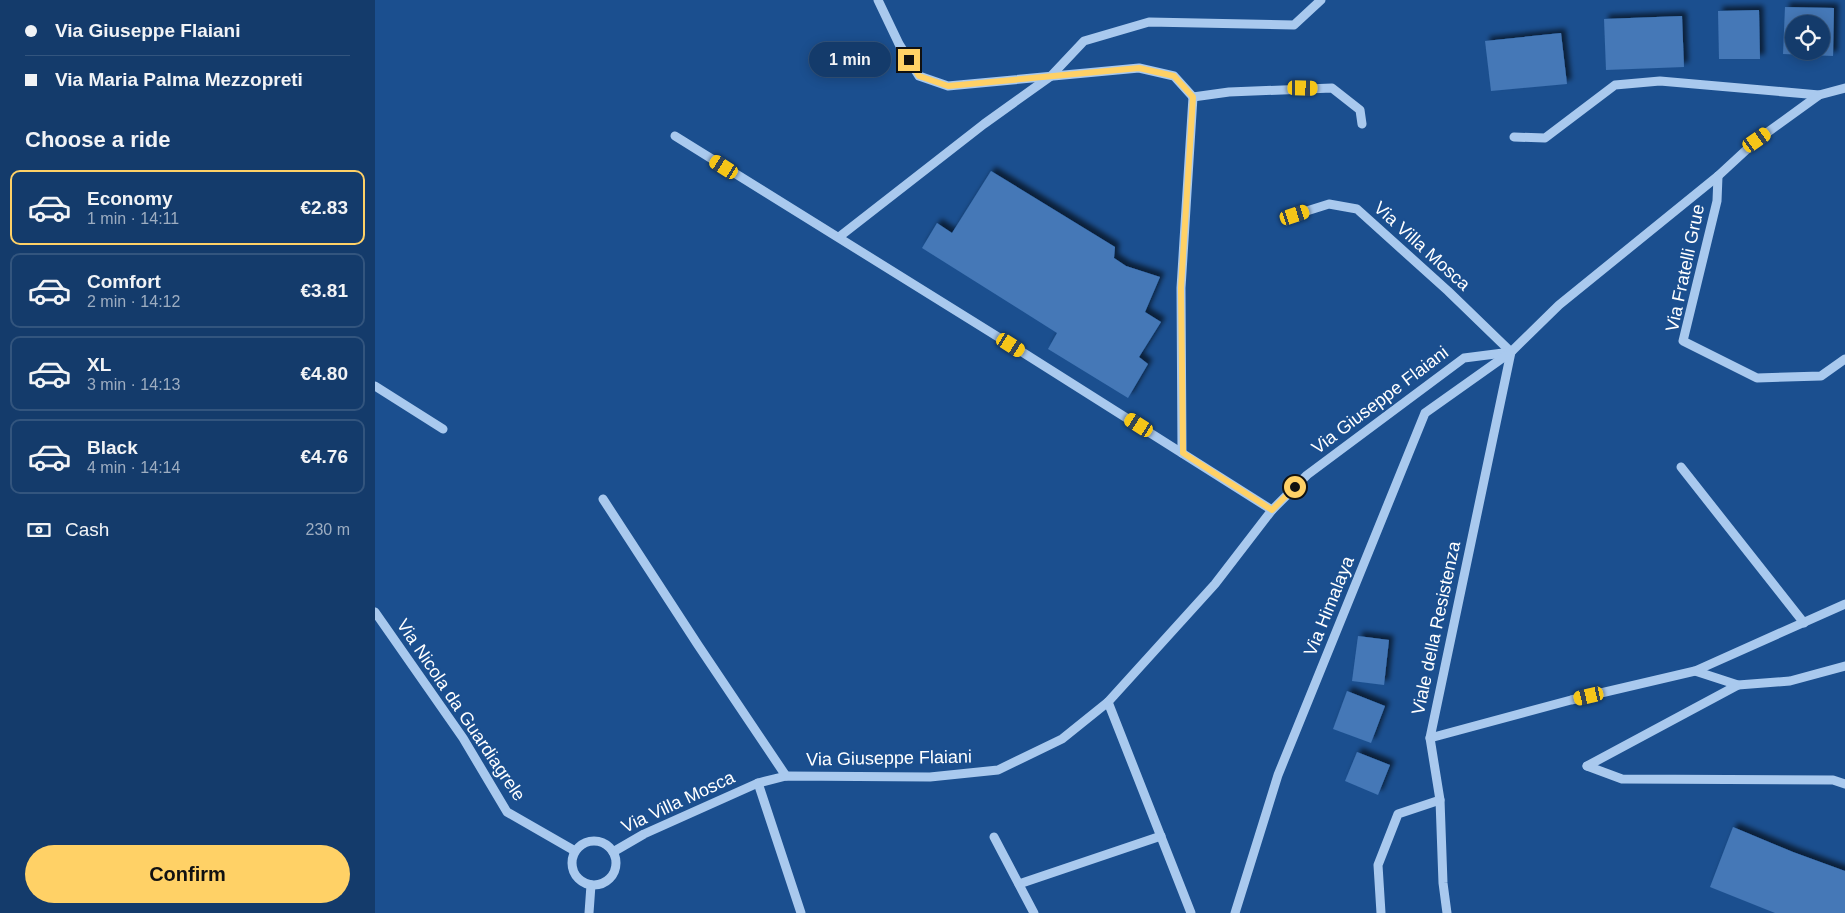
<!DOCTYPE html>
<meta charset="utf-8">
<style>
body{margin:0;font-family:Arial,sans-serif;background:#214673;color:#f1f3f6;height:100vh;display:flex;flex-direction:column;font-size:19px;white-space:nowrap}
*{box-sizing:border-box;margin:0}
p{font-size:16px;color:#9dadc1}
.icon{flex:none;width:28px;height:28px;fill:none;stroke:currentColor;stroke-width:2;stroke-linecap:round;stroke-linejoin:round}
.map{position:relative;flex:1;overflow:hidden}
.side{display:flex;flex-direction:column;background:#143b6b;width:375px}
.side>*{flex:none}
.guide{display:grid;align-content:center;height:110px;padding:0 25px;background:#143b6b}
.fabs{position:absolute;left:1410px;top:15px;display:grid;gap:10px}
.fabs a{display:grid;place-items:center;width:45px;height:45px;border-radius:50%;background:#143b6b;box-shadow:0 2px 12px #0003,0 0 0 1px #33557e;font-size:25px}
.end{position:absolute;width:22px;height:22px;margin:-11px;border:6px solid #ffd166;background:#111;box-shadow:0 0 0 2px #111}
.from{border-radius:50%}
.bubble{position:absolute;height:35px;border-radius:18px;background:#143b6b;box-shadow:0 2px 12px #0003,0 0 0 1px #33557e;font-size:16px;font-weight:800;line-height:35px;text-align:center}
.car{position:absolute;width:15px;height:30px;margin:-15px -8px;border-radius:6px;box-shadow:0 0 4px 1px #0007;background:linear-gradient(#f5c518 24%,#345 0 40%,#f5c518 0 76%,#345 0 86%,#f5c518 0)}
.guide b{display:flex;align-items:center;gap:18px;height:48px;font-size:19px}
.guide b+b{border-top:1px solid #33557e}
.guide i{width:12px;height:12px;background:#f1f3f6}
ul{padding:0;list-style:none}
li{display:flex;align-items:center;gap:15px;height:75px;margin:0 10px 8px;padding:0 15px;border:2px solid #33557e;border-radius:10px}
li div{flex:1}
li b{display:block;font-size:19px}
li em{font-style:normal;font-weight:800}
li.active{border-color:#ffd166}
li>.icon{width:45px;height:45px;stroke-width:1.5}
h2{padding:0 25px;font-size:22px;line-height:60px}
.pay{display:flex;align-items:center;gap:12px;height:55px;padding:0 25px;font-size:19px}
.pay p{margin-inline-start:auto}
.primary-button{display:flex;gap:10px;margin-top:auto;padding:10px 25px}
.primary-button a{flex:1;height:58px;border-radius:30px;background:#ffd166;color:#111;font-size:20px;font-weight:800;line-height:58px;text-align:center}
main{display:flex;flex:1;min-height:0}
.map>svg:first-child{display:block}
.building{fill:#4478b7;fill-rule:evenodd;filter:url(#shadow)}
.lines{fill:none;stroke-linecap:round;stroke-linejoin:round}
.minor{stroke:#a9c9ee;stroke-width:9}
.route{stroke:#ffd166;stroke-width:6}
.labels{text-anchor:middle;dominant-baseline:central;stroke-width:4;stroke-linejoin:round;paint-order:stroke}
.street-label{font-size:18px;fill:#fff;stroke:#1b4f8f}
</style>
<main>
<section class="side">
<div class="guide">
<b><i class="from"></i>Via Giuseppe Flaiani</b>
<b><i></i>Via Maria Palma Mezzopreti</b>
</div>
<h2>Choose a ride</h2>
<ul>
<li class="active"><svg class="icon" aria-label="car" viewBox="0 0 24 24"><path d="M5 17H2v-5l4-1 3-4h7l3 4 3 1v5h-3M9 17h6M6 11h13"/><circle cx="7" cy="17" r="2"/><circle cx="17" cy="17" r="2"/></svg><div><b>Economy</b><p>1 min · 14:11</p></div><em>€2.83</em></li>
<li><svg class="icon" aria-label="car" viewBox="0 0 24 24"><path d="M5 17H2v-5l4-1 3-4h7l3 4 3 1v5h-3M9 17h6M6 11h13"/><circle cx="7" cy="17" r="2"/><circle cx="17" cy="17" r="2"/></svg><div><b>Comfort</b><p>2 min · 14:12</p></div><em>€3.81</em></li>
<li><svg class="icon" aria-label="car" viewBox="0 0 24 24"><path d="M5 17H2v-5l4-1 3-4h7l3 4 3 1v5h-3M9 17h6M6 11h13"/><circle cx="7" cy="17" r="2"/><circle cx="17" cy="17" r="2"/></svg><div><b>XL</b><p>3 min · 14:13</p></div><em>€4.80</em></li>
<li><svg class="icon" aria-label="car" viewBox="0 0 24 24"><path d="M5 17H2v-5l4-1 3-4h7l3 4 3 1v5h-3M9 17h6M6 11h13"/><circle cx="7" cy="17" r="2"/><circle cx="17" cy="17" r="2"/></svg><div><b>Black</b><p>4 min · 14:14</p></div><em>€4.76</em></li>
</ul>
<div class="pay"><svg class="icon" aria-label="cash" viewBox="0 0 24 24"><path d="M3 7h18v10H3z"/><circle cx="12" cy="12" r="2"/></svg>Cash<p>230 m</p></div>
<div class="primary-button"><a>Confirm</a></div>
</section>
<div class="map">
<svg width="1470" height="913" viewBox="0 0 1470 913">
<defs>
<filter id="shadow"><feDropShadow dx="4.5" dy="-4.5" stdDeviation="2.5" flood-color="#0009"/></filter>
</defs>
<rect width="100%" height="100%" fill="#1b4f8f"/>
<g class="building">
<path d="M1410 7 1459 8 1458 56 1408 54ZM1419 24H1446V51H1419Z"/>
<path d="M1384 10 1385 59H1344L1343 11Z"/>
<path d="M1307 16 1309 67 1231 70 1229 19Z"/>
<path d="M1186 33 1192 84 1116 91 1110 41Z"/>
<path d="M616 171 740 247 739 258 751 266 785 277 770 312 786 322 764 357 773 364 753 398 673 349 682 333 547 248 562 223 577 233Z"/>
<path d="M983 636 1014 640 1009 685 977 681Z"/>
<path d="M972 691 1010 706 996 743 958 729Z"/>
<path d="M982 752 1015 765 1003 795 970 781Z"/>
<path d="M1358 827 1418 852 1470 871V913H1400L1335 887Z"/>
</g>
<g class="lines">
<g class="minor">
<path d="M503 0 524 44 544 76 573 86 764 68 799 76 818 97"/>
<path d="M818 97 854 92 957 88 985 110 987 124"/>
<path d="M300 136 636 345 897 510"/>
<path d="M1139 137 1170 138 1240 85 1285 81 1444 95"/>
<path d="M1343 176 1342 201 1308 341 1382 378 1446 376 1470 359"/>
<path d="M919 215 954 204 982 209 1073 291 1136 352"/>
<path d="M464 237 609 124 676 76 709 41 774 22 919 25 946 0"/>
<path d="M0 386 68 429"/>
<path d="M807 453 806 288 818 97"/>
<path d="M1306 467 1429 623"/>
<path d="M228 499 323 645 411 776"/>
<path d="M0 612 88 738 132 812 200 851"/>
<path d="M1320 671 1363 685 1415 681 1470 666"/>
<path d="M733 702 816 913"/>
<path d="M1055 738 1196 700 1320 671 1470 604"/>
<path d="M1212 766 1247 779 1458 780 1470 784"/>
<path d="M1212 766 1363 685"/>
<path d="M383 783 426 913"/>
<path d="M619 837 659 913"/>
<circle cx="219" cy="863" r="22"/>
<path d="M238 852 269 834 383 783 411 776 555 777 623 770 687 739 733 702 840 584 897 510 932 475 1089 358 1136 352"/>
<path d="M644 884 786 836"/>
<path d="M214 913 216 885"/>
<path d="M860 913 903 775 1050 413 1136 352 1184 305 1343 176 1382 140 1444 95 1470 88"/>
<path d="M1006 913 1003 865 1023 814 1065 800"/>
<path d="M1072 913 1068 883 1065 800 1055 738 1136 352"/>
</g>
</g>
<g class="lines">
<path class="route" d="M534 60 544 76 573 86 764 68 799 76 818 97 806 288 808 453 897 510 920 487"/>
</g>
<g class="labels">
<g class="street-label">
<text transform="translate(1047 246) rotate(42)">Via Villa Mosca</text>
<text transform="translate(1310 268) rotate(-78)">Via Fratelli Grue</text>
<text transform="translate(1005 400) rotate(-37)">Via Giuseppe Flaiani</text>
<text transform="translate(954 606) rotate(-68)">Via Himalaya</text>
<text transform="translate(1061 628) rotate(-78)">Viale della Resistenza</text>
<text transform="translate(86 710) rotate(56)">Via Nicola da Guardiagrele</text>
<text transform="translate(514 758) rotate(-1)">Via Giuseppe Flaiani</text>
<text transform="translate(303 802) rotate(-25)">Via Villa Mosca</text>
</g>
</g>
</svg>
<div class="fabs">
<a><svg class="icon" aria-label="locate" viewBox="0 0 24 24"><circle cx="12" cy="12" r="6"/><path d="M12 2v4M12 18v4M2 12h4M18 12h4"/></svg></a>
</div>
<i class="end from" style="left:920px;top:487px"></i>
<i class="end" style="left:534px;top:60px"></i>
<div class="bubble" style="left:434px;top:42px;width:82px">1 min</div>
<i class="car" style="left:928px;top:88px;rotate:91deg"></i>
<i class="car" style="left:1382px;top:140px;rotate:55deg"></i>
<i class="car" style="left:349px;top:167px;rotate:302deg"></i>
<i class="car" style="left:920px;top:215px;rotate:72deg"></i>
<i class="car" style="left:636px;top:345px;rotate:122deg"></i>
<i class="car" style="left:764px;top:425px;rotate:302deg"></i>
<i class="car" style="left:1214px;top:696px;rotate:257deg"></i>
</div>
</main>
